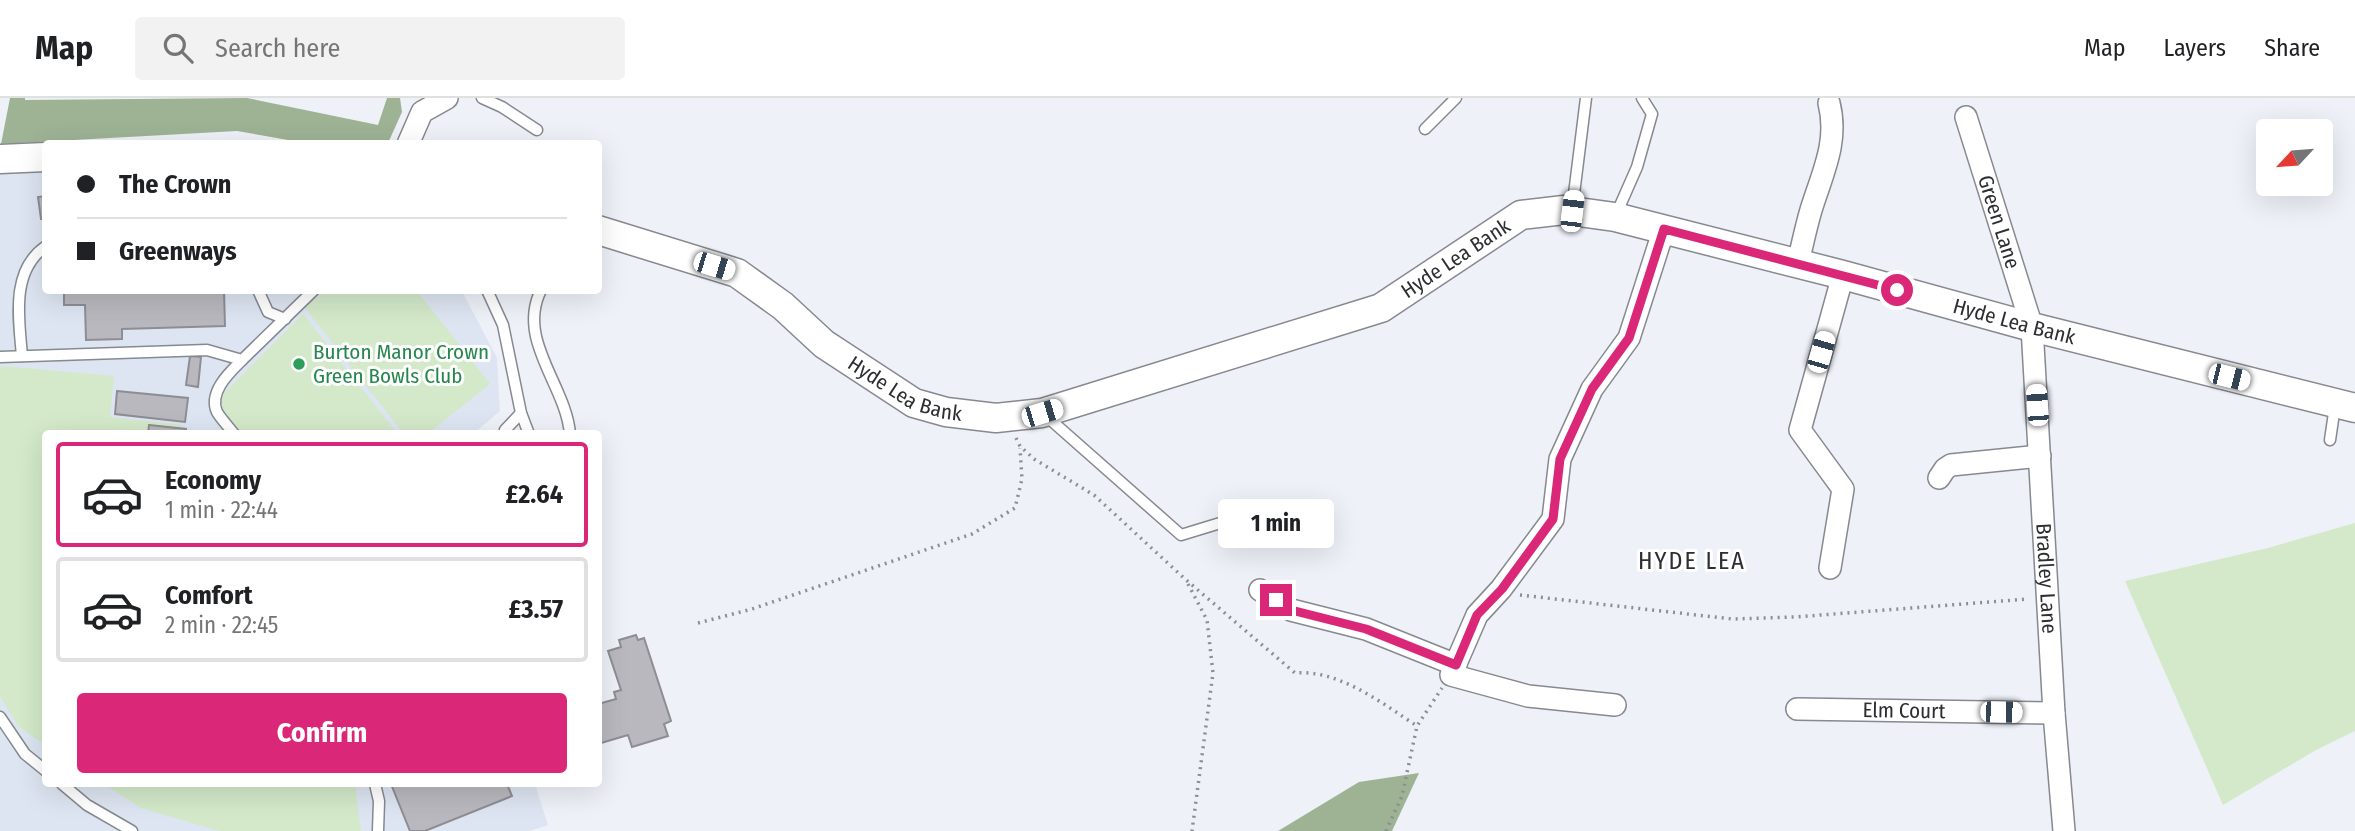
<!DOCTYPE html>
<meta charset="utf-8">
<style>
body{margin:0;font-family:"Fira Sans Condensed",sans-serif;background:#f2f2f2;color:#202124;height:100vh;display:flex;flex-direction:column;font-size:26px;white-space:nowrap}
*{box-sizing:border-box;margin:0}
p{font-size:23px;color:#757577}
.icon{flex:none;width:38px;height:38px;fill:none;stroke:currentColor;stroke-width:2;stroke-linecap:round;stroke-linejoin:round}
.map{position:relative;flex:1;overflow:hidden}
.sheet{position:absolute;left:42px;top:332px;width:560px;height:357px;display:flex;flex-direction:column;background:#fff;border-radius:7px;box-shadow:0 7px 28px #0002}
.sheet>*{flex:none}
.banner{position:absolute;left:42px;top:42px;width:560px;height:154px;border-radius:7px;box-shadow:0 7px 28px #0002;display:grid;align-content:center;height:154px;padding:0 35px;background:#fff}
.needle{width:46px;rotate:244deg}
.controls{position:absolute;left:2256px;top:21px;display:grid;gap:14px}
.controls a{display:grid;place-items:center;width:77px;height:77px;border-radius:7px;background:#fff;box-shadow:0 7px 28px #0002;font-size:35px}
.end{position:absolute;width:32px;height:32px;margin:-16px;border:9px solid #db2777;background:#fff;box-shadow:0 0 0 4px #fff}
.from{border-radius:50%}
.bubble{position:absolute;height:49px;border-radius:7px;background:#fff;box-shadow:0 7px 28px #0002;font-size:23px;font-weight:700;line-height:49px;text-align:center}
.car{position:absolute;width:21px;height:42px;margin:-21px -10px;border-radius:9px;box-shadow:0 0 5px 2px #0007;background:linear-gradient(#fff 24%,#345 0 40%,#fff 0 76%,#345 0 86%,#fff 0)}
.banner b{display:flex;align-items:center;gap:24px;height:66px;font-size:26px}
.banner b+b{border-top:2px solid #e0e0e0}
.banner i{width:18px;height:18px;background:#202124}
ul{padding:12px 0 0;list-style:none}
li{display:flex;align-items:center;gap:21px;height:105px;margin:0 14px 10px;padding:0 21px;border:4px solid #e0e0e0;border-radius:7px}
li div{flex:1}
li b{display:block;font-size:26px}
li em{font-style:normal;font-weight:700}
li.selected{border-color:#db2777}
li>.icon{width:63px;height:63px;stroke-width:1.5}
.primary-button{display:flex;gap:14px;margin-top:auto;padding:14px 35px}
.primary-button a{flex:1;height:80px;border-radius:7px;background:#db2777;color:#fff;font-size:28px;font-weight:700;line-height:80px;text-align:center}
header{display:flex;align-items:center;gap:42px;box-sizing:border-box;height:98px;padding:0 35px;background:#fff;border-bottom:2px solid #e0e0e0}
header strong{font-size:33px}
nav{display:flex;gap:38px;margin-inline-start:auto;font-size:24px}
.search{width:490px;height:63px;background:#f2f2f2;display:flex;align-items:center;gap:18px;box-sizing:border-box;padding:0 24px;border-radius:7px;color:#757577;font-size:26px}
.map>svg:first-child{display:block}
.built{fill:#dde5f2}
.green{fill:#d3e9c9}
.forest{fill:#9db394}
.building{fill:#b9b8be;stroke:#8e8d94;stroke-width:2}
.lines{fill:none;stroke-linecap:round;stroke-linejoin:round}
.lane-casing{stroke:#86898f;stroke-width:13}
.street-casing{stroke:#86898f;stroke-width:24}
.secondary-casing{stroke:#86898f;stroke-width:31}
.path{stroke:#8c8e93;stroke-width:3.5;stroke-dasharray:2 5;stroke-linecap:butt}
.lane{stroke:#fff;stroke-width:10}
.street{stroke:#fff;stroke-width:21}
.secondary{stroke:#fff;stroke-width:28}
.route{stroke:#db2777;stroke-width:9}
.leisure-dot{fill:#2e9e5b;stroke:#fefefe;stroke-width:2.5}
.labels{text-anchor:middle;dominant-baseline:central;stroke-width:6;stroke-linejoin:round;paint-order:stroke}
.street-label{font-size:21px;fill:#2d2e31;stroke:#fefefe}
.leisure-label{font-size:21px;fill:#27864d;stroke:#fefefe;text-anchor:start}
.quarter-label{font-size:24px;letter-spacing:2px;fill:#2d2e31;stroke:#fefefe}
</style>
<header>
<strong>Map</strong>
<div class="search"><svg class="icon" aria-label="search" viewBox="0 0 24 24"><circle cx="10" cy="10" r="6"/><path d="M15 15l6 6"/></svg>Search here</div>
<nav><a>Map</a><a>Layers</a><a>Share</a></nav>
</header>
<div class="map">
<svg width="2355" height="733" viewBox="0 0 2355 733">
<rect width="100%" height="100%" fill="#eef1f8"/>
<path class="built" d="M45 63 46 192 462 193 497 260 500 313 473 336H46V686H535L548 727 529 733H0V65Z"/>
<g class="green">
<path d="M326 193H417L490 286 427 336H404L304 209Z"/>
<path d="M303 216 398 336H241L222 311V297Z"/>
<path d="M2 268 114 278 110 319 182 327 184 336H46L45 647 18 628 0 598V271Z"/>
<path d="M2355 425V633L2316 652 2223 707 2125 483 2268 450Z"/>
<path d="M104 686H355L361 733H219L141 710Z"/>
</g>
<g class="forest">
<path d="M10 0H25V2L247 0 378 27 387 0H400L402 14 388 45H305L237 33 1 46Z"/>
<path d="M1419 675 1392 733H1278L1359 684Z"/>
</g>
<g class="building">
<path d="M46 98V121H41L38 99Z"/>
<path d="M64 192H224L225 228 122 231V241L86 242 85 207H64Z"/>
<path d="M190 258 201 259 198 289 186 287Z"/>
<path d="M117 293 188 300 185 324 115 316Z"/>
<path d="M149 327 186 331V336H148Z"/>
<path d="M636 537 638 542 644 540 671 623 664 626 668 638 632 649 628 637 598 646V606L616 601 614 594 621 592 608 553 621 549 619 542Z"/>
<path d="M391 686H507L512 698 425 733H410Z"/>
</g>
<g class="lines">
<defs>
<g id="lane">
<path d="M482 0 502 9 537 32"/>
<path d="M1425 31 1456 0"/>
<path d="M1572 112 1586 0"/>
<path d="M1615 119 1637 69 1652 16 1642 0"/>
<path d="M258 192 268 214 285 221"/>
<path d="M487 192 503 227 521 315 529 336"/>
<path d="M541 192C516 242 566 287 570 336"/>
<path d="M22 258C19 221 10 173 46 148"/>
<path d="M0 259 207 252 242 262 314 192"/>
<path d="M1045 317 1181 437 1276 408"/>
<path d="M234 336C229 329 221 321 217 314 208 294 230 274 242 262"/>
<path d="M506 336 505 332 521 315"/>
<path d="M2330 342 2335 308"/>
<path d="M0 619 25 656 46 673"/>
<path d="M62 686 87 707 132 733"/>
<path d="M375 686 379 703 378 733"/>
</g>
<g id="street">
<path id="s1" d="M1966 19 2032 229 2054 615 2064 733"/>
<path d="M408 46 422 14 447 0"/>
<path d="M1798 165C1802 148 1806 129 1811 112 1822 76 1839 44 1829 5"/>
<path d="M1939 380 1945 371 1951 367 2040 358"/>
<path d="M1830 470 1843 391 1800 332 1843 177"/>
<path d="M1260 492 1291 512 1366 531 1456 567"/>
<path d="M1615 607 1528 598 1451 577 1477 517 1501 491 1553 421 1560 361 1592 291 1629 240 1664 131"/>
<path id="s2" d="M1797 611 2054 615"/>
</g>
<g id="secondary">
<path d="M0 61 46 59"/>
<path id="s3" d="M598 132 737 175 783 208 824 246 914 305 946 314 996 320 1042 315 1381 210 1521 117 1564 112 1615 119 1843 177 2032 229 2355 310"/>
</g>
</defs>
<use href="#lane" class="lane-casing"/>
<use href="#street" class="street-casing"/>
<use href="#secondary" class="secondary-casing"/>
<g class="path">
<path d="M1016 340 1020 348 1034 361 1094 397 1185 481 1295 575C1338 571 1382 605 1417 628"/>
<path d="M1188 486 1207 522 1213 575 1192 733"/>
<path d="M1520 497 1732 521 1795 519 2028 501"/>
<path d="M698 525 752 511 972 436 1015 410 1022 381 1020 350"/>
<path d="M1386 733 1402 698 1417 628 1442 590"/>
</g>
<use href="#lane" class="lane"/>
<use href="#street" class="street"/>
<use href="#secondary" class="secondary"/>
</g>
<g class="lines">
<path class="route" d="M1276 502 1291 512 1366 531 1456 567 1477 517 1502 491 1553 421 1560 361 1592 291 1629 240 1664 131 1897 192"/>
</g>
<circle class="leisure-dot" cx="299" cy="266" r="7"/>
<g class="labels">
<g class="street-label">
<text stroke="none"><textPath href="#s1" startOffset="110">Green Lane</textPath></text>
<text stroke="none"><textPath href="#s3" startOffset="940">Hyde Lea Bank</textPath></text>
<text stroke="none"><textPath href="#s3" startOffset="1526">Hyde Lea Bank</textPath></text>
<text stroke="none"><textPath href="#s3" startOffset="352">Hyde Lea Bank</textPath></text>
<text stroke="none"><textPath href="#s1" startOffset="472">Bradley Lane</textPath></text>
<text stroke="none"><textPath href="#s2" startOffset="107">Elm Court</textPath></text>
</g>
<g class="leisure-label">
<text x="313" y="254">Burton Manor Crown<tspan x="313" dy="24">Green Bowls Club</tspan></text>
</g>
<g class="quarter-label">
<text x="1692" y="463">HYDE LEA</text>
</g>
</g>
</svg>
<div class="controls">
<a><svg class="needle" viewBox="-14 -14 28 28"><path d="M0-13l5 13h-10z" fill="#e53935"/><path d="M0 13l5-13h-10z" fill="#757577"/></svg></a>
</div>
<i class="end from" style="left:1897px;top:192px"></i>
<i class="end" style="left:1276px;top:502px"></i>
<div class="bubble" style="left:1218px;top:401px;width:116px">1 min</div>
<i class="car" style="left:1572px;top:113px;rotate:7deg"></i>
<i class="car" style="left:714px;top:168px;rotate:107deg"></i>
<i class="car" style="left:1821px;top:254px;rotate:16deg"></i>
<i class="car" style="left:2229px;top:279px;rotate:104deg"></i>
<i class="car" style="left:2037px;top:307px;rotate:356deg"></i>
<i class="car" style="left:1042px;top:315px;rotate:73deg"></i>
<i class="car" style="left:2001px;top:614px;rotate:91deg"></i>
<div class="banner">
<b><i class="from"></i>The Crown</b>
<b><i></i>Greenways</b>
</div>
<section class="sheet">
<ul>
<li class="selected"><svg class="icon" aria-label="car" viewBox="0 0 24 24"><path d="M5 17H2v-5l4-1 3-4h7l3 4 3 1v5h-3M9 17h6M6 11h13"/><circle cx="7" cy="17" r="2"/><circle cx="17" cy="17" r="2"/></svg><div><b>Economy</b><p>1 min · 22:44</p></div><em>£2.64</em></li>
<li><svg class="icon" aria-label="car" viewBox="0 0 24 24"><path d="M5 17H2v-5l4-1 3-4h7l3 4 3 1v5h-3M9 17h6M6 11h13"/><circle cx="7" cy="17" r="2"/><circle cx="17" cy="17" r="2"/></svg><div><b>Comfort</b><p>2 min · 22:45</p></div><em>£3.57</em></li>
</ul>
<div class="primary-button"><a>Confirm</a></div>
</section>
</div>
